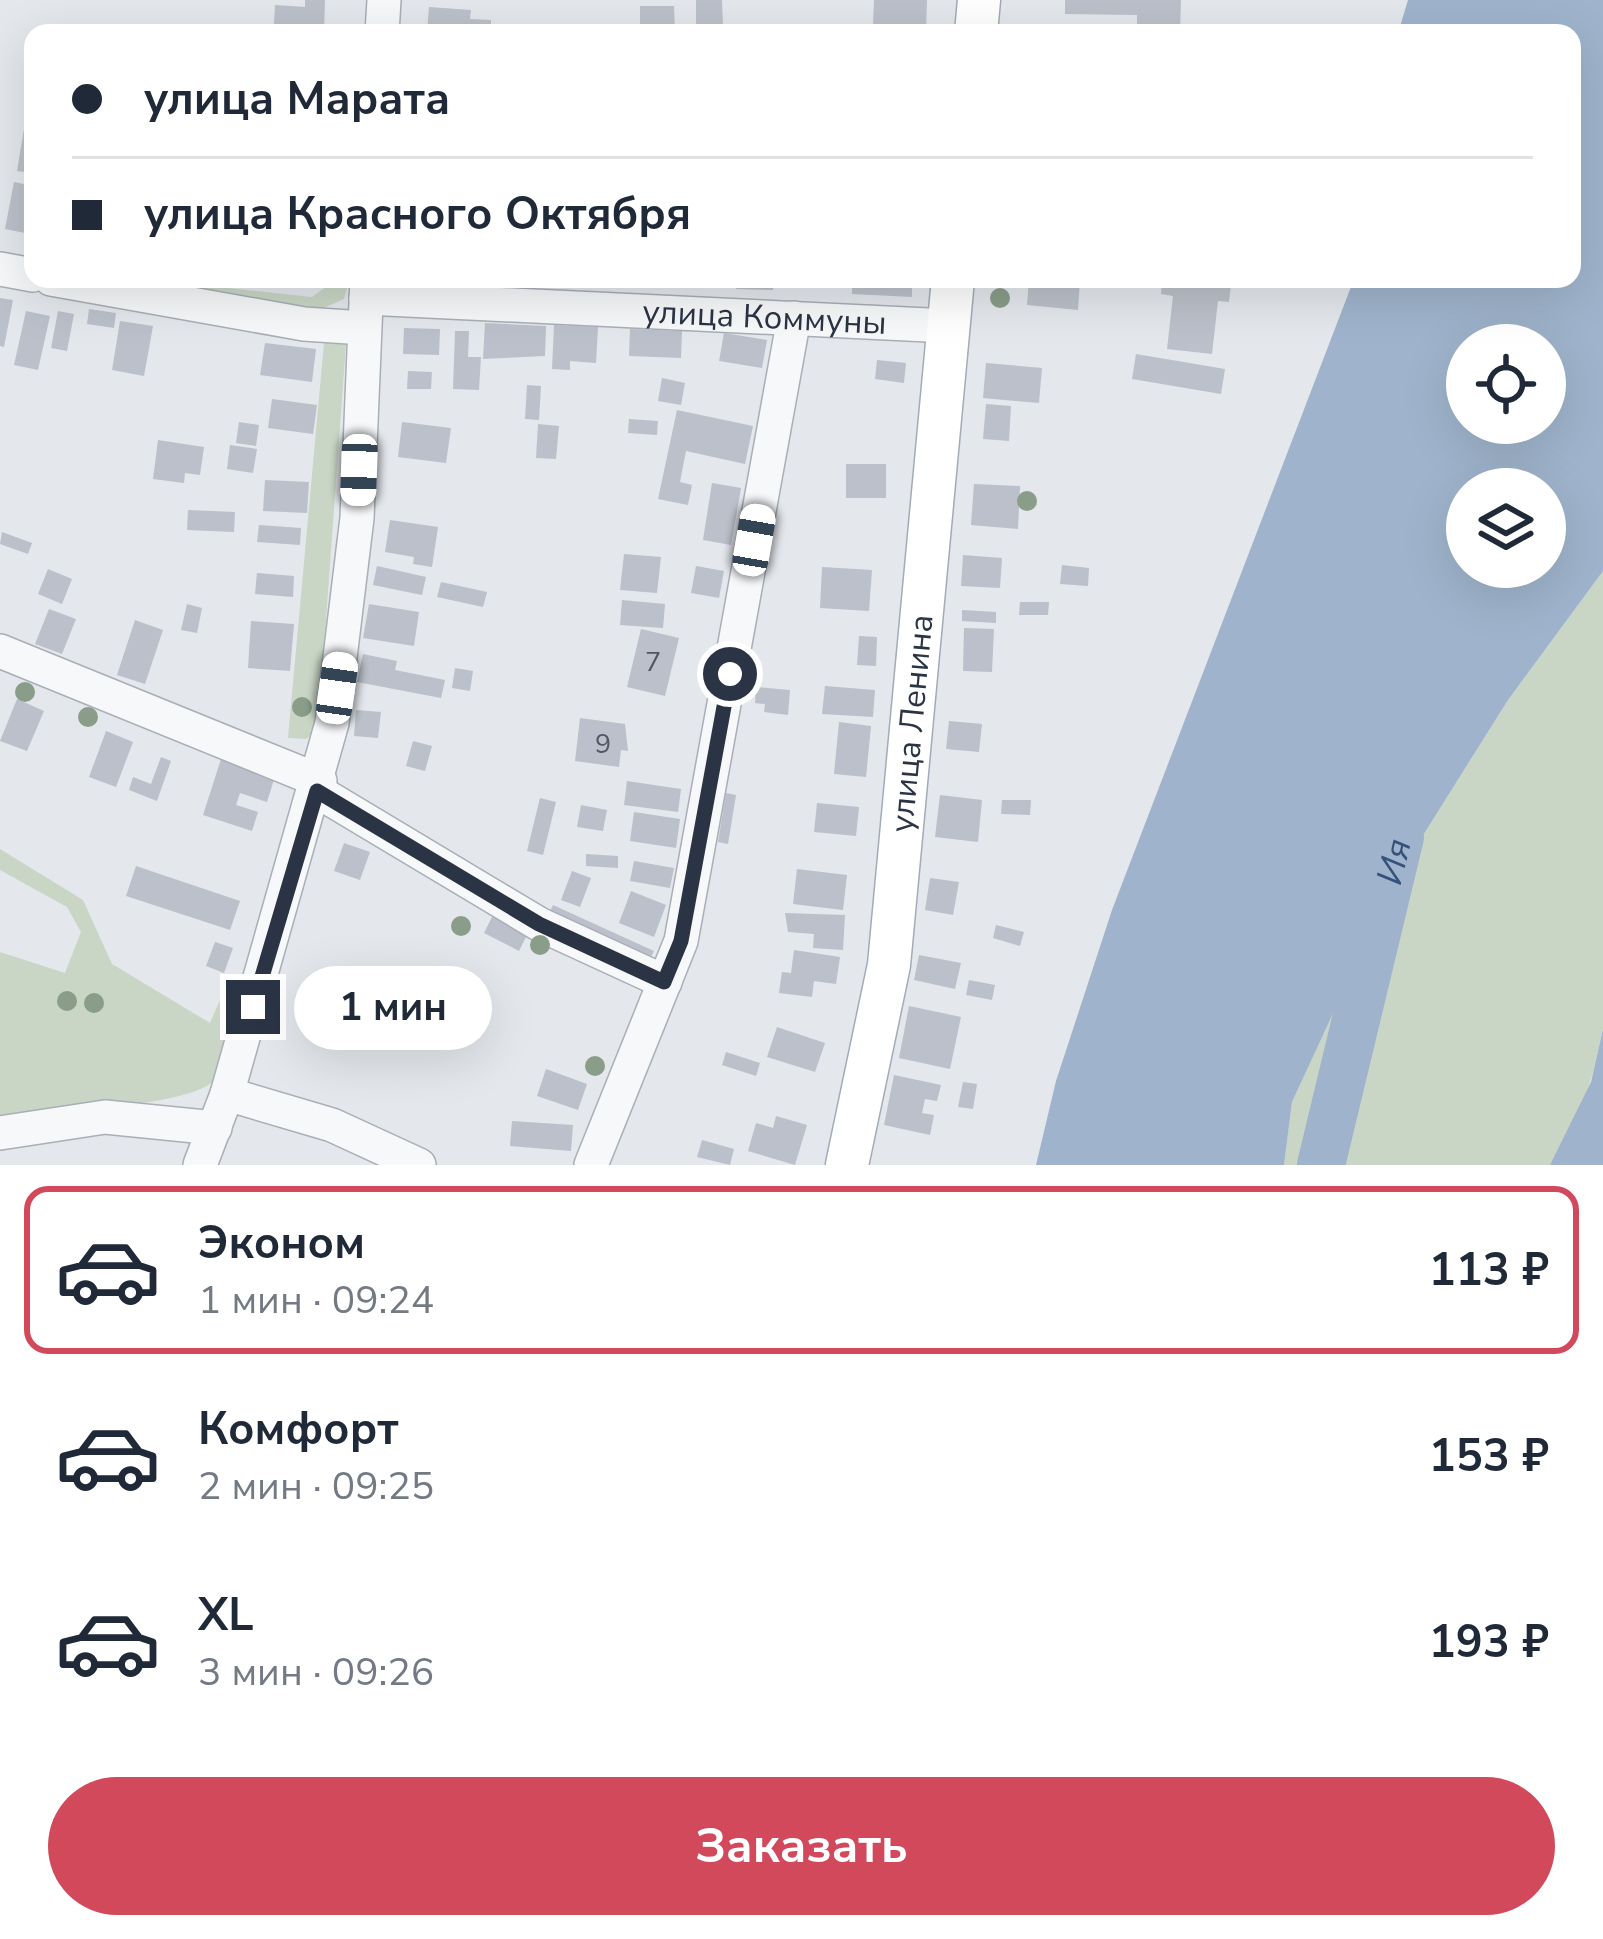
<!DOCTYPE html>
<html lang="ru">
<meta charset="utf-8">
<style>
body{margin:0;font-family:"Nunito Sans",sans-serif;background:#f2f2f3;color:#1f2937;height:100vh;display:flex;flex-direction:column;font-size:45px;white-space:nowrap}
*{box-sizing:border-box;margin:0}
p{font-size:39px;color:#747a83}
.icon{flex:none;width:66px;height:66px;fill:none;stroke:currentColor;stroke-width:2;stroke-linecap:round;stroke-linejoin:round}
.map{position:relative;height:1165px;overflow:hidden}
.drawer{display:flex;flex-direction:column;background:#fff;flex:1}
.drawer>*{flex:none}
.top-card{position:absolute;left:24px;top:24px;width:1557px;height:264px;border-radius:24px;box-shadow:0 12px 48px #0002;display:grid;align-content:center;height:264px;padding:0 48px;background:#fff}
.tools{position:absolute;left:1446px;top:324px;display:grid;gap:24px}
.tools a{display:grid;place-items:center;width:120px;height:120px;border-radius:50%;background:#fff;box-shadow:0 12px 48px #0002;font-size:60px}
.end{position:absolute;width:54px;height:54px;margin:-27px;border:15px solid #2b3445;background:#fff;box-shadow:0 0 0 6px #fff}
.from{border-radius:50%}
.bubble{position:absolute;height:84px;border-radius:42px;background:#fff;box-shadow:0 12px 48px #0002;font-size:39px;font-weight:700;line-height:84px;text-align:center}
.car{position:absolute;width:36px;height:72px;margin:-36px -18px;border-radius:15px;box-shadow:0 0 9px 3px #0007;background:linear-gradient(#fff 24%,#345 0 40%,#fff 0 76%,#345 0 86%,#fff 0)}
.top-card b{display:flex;align-items:center;gap:42px;height:114px;font-size:45px}
.top-card b+b{border-top:3px solid #e0e1e3}
.top-card i{width:30px;height:30px;background:#1f2937}
ul{padding:21px 0 0;list-style:none}
li{display:flex;align-items:center;gap:36px;height:168px;margin:0 24px 18px;padding:0 24px;border:6px solid transparent;border-radius:24px}
li div{flex:1}
li b{display:block;font-size:45px}
li em{font-style:normal;font-weight:700}
li.on{border-color:#d1495b}
li>.icon{width:108px;height:108px;stroke-width:1.5}
.action{display:flex;gap:24px;margin-top:auto;padding:24px 48px}
.action a{flex:1;height:138px;border-radius:72px;background:#d1495b;color:#fff;font-size:48px;font-weight:700;line-height:138px;text-align:center}
.map>svg:first-child{display:block}
.green{fill:#c9d6c5}
.water{fill:#9fb4cc;fill-rule:evenodd}
.lines{fill:none;stroke-linecap:round;stroke-linejoin:round}
.river{stroke:#9fb4cc;stroke-width:48}
.building{fill:#bbc0ca}
.minor-casing{stroke:#a9aeb7;stroke-width:36}
.major-casing{stroke:#a3abb8;stroke-width:45}
.minor{stroke:#f7f8fa;stroke-width:33}
.major{stroke:#fff;stroke-width:42}
.tree{fill:#899d89}
.route{stroke:#2b3445;stroke-width:15}
.labels{text-anchor:middle;dominant-baseline:central;stroke-width:9;stroke-linejoin:round;paint-order:stroke}
.number-label{font-size:27px;fill:#4f5766}
.street-label{font-size:33px;fill:#2b3445;stroke:#f4f6f9}
.water-label{font-size:36px;font-style:italic;fill:#34527a;stroke:#f4f6f9}
</style>
<div class="map">
<svg width="1603" height="1165" viewBox="0 0 1603 1165">
<rect width="100%" height="100%" fill="#e4e7ec"/>
<g class="green">
<path d="M142 279 312 297 337 279H350L344 299 321 309Z"/>
<path d="M324 343 346 344 318 730 306 739 288 738Z"/>
<path d="M1603 571V1029C1593 1074 1581 1130 1550 1165H1284L1292 1102 1395 880 1508 700Z"/>
<path d="M0 849 83 900 112 964 210 1023 223 993 240 1031C233 1048 229 1069 214 1081 181 1109 50 1109 0 1118V952L65 973 81 932 67 907 0 870Z"/>
</g>
<g class="water">
<path d="M1408 0H1603V571L1508 700 1395 880 1292 1102 1284 1165H1036L1056 1081 1112 910 1354 279H1572V33H1398ZM1467 345H1545V423H1467ZM1467 489H1545V567H1467Z"/>
<path d="M1603 1029V1165H1550L1591 1082Z"/>
</g>
<g class="lines">
<path class="river" id="s1" d="M1321 1165 1400 837"/>
</g>
<g class="building">
<path d="M305 0H325L324 33 274 24 275 5 305 7Z"/>
<path d="M696 0H722L723 27H696Z"/>
<path d="M874 0H927L926 33H819V25L873 26Z"/>
<path d="M1065 0H1181L1180 33H1137V15L1065 14Z"/>
<path d="M640 6H674L675 33H640Z"/>
<path d="M429 7 471 10 470 19 491 20V33L427 32Z"/>
<rect x="726" y="25" width="46" height="8"/>
<path d="M27 111 33 112V173L17 171Z"/>
<path d="M14 182 33 186 30 234 5 229Z"/>
<path d="M736 279H773V290L736 289Z"/>
<path d="M852 279H912V297L852 294Z"/>
<path d="M1029 279H1080L1078 310 1027 305Z"/>
<path d="M1162 279 1231 284 1229 302 1218 301 1212 354 1167 349 1173 296 1161 294Z"/>
<path d="M0 298 13 300 4 347 0 346Z"/>
<path d="M89 309 116 313 114 328 87 324Z"/>
<path d="M26 311 50 316 38 370 14 365Z"/>
<path d="M58 311 74 314 67 351 51 348Z"/>
<path d="M120 321 153 326 144 376 112 370Z"/>
<path d="M485 323 546 326 545 356 483 359Z"/>
<path d="M554 325 598 327 596 363 570 361V370L552 369Z"/>
<path d="M404 328 440 329 439 355 403 354Z"/>
<path d="M630 329 682 331 681 358 629 356Z"/>
<path d="M455 331H469L468 357H481L479 390 453 389Z"/>
<path d="M724 333 767 340 762 368 719 361Z"/>
<path d="M265 343 316 349 312 382 260 375Z"/>
<path d="M1136 354 1225 369 1221 394 1132 379Z"/>
<path d="M877 360 906 363 904 383 875 379Z"/>
<path d="M986 363 1042 368 1039 403 983 398Z"/>
<path d="M408 371 432 372 431 389H407Z"/>
<path d="M662 378 685 383 681 405 658 401Z"/>
<path d="M527 385 541 386 539 420 525 419Z"/>
<path d="M272 399 317 405 313 434 268 428Z"/>
<path d="M986 404 1011 406 1009 441 983 439Z"/>
<path d="M677 410 753 426 745 464 686 451 680 482 692 485 688 505 658 499Z"/>
<path d="M629 419 658 421 657 435 628 433Z"/>
<path d="M239 422 259 425 256 446 236 443Z"/>
<path d="M402 422 451 428 446 463 398 457Z"/>
<path d="M538 424 559 426 556 459 536 458Z"/>
<path d="M158 440 204 447 200 475 185 473 184 483 153 479Z"/>
<path d="M230 445 257 449 253 473 227 469Z"/>
<rect x="846" y="464" width="40" height="34"/>
<path d="M265 480 309 482 307 513 263 511Z"/>
<path d="M712 483 741 488 731 545 703 540Z"/>
<path d="M974 484 1020 486 1018 529 971 525Z"/>
<path d="M188 510 235 512 234 532 187 530Z"/>
<path d="M390 520 438 527 432 567 413 564 414 557 385 552Z"/>
<path d="M259 525 301 528 300 545 257 542Z"/>
<path d="M2 532 32 543 28 554 0 544Z"/>
<path d="M624 554 661 557 657 593 620 590Z"/>
<path d="M963 555 1002 558 1000 588 961 586Z"/>
<path d="M1062 565 1089 568 1088 586 1060 584Z"/>
<path d="M377 566 426 577 422 595 373 585Z"/>
<path d="M696 566 724 571 719 598 691 593Z"/>
<path d="M822 567 872 570 869 611 820 608Z"/>
<path d="M48 569 72 579 62 604 38 594Z"/>
<path d="M257 573 294 576 293 597 255 594Z"/>
<path d="M441 582 487 592 483 607 437 597Z"/>
<path d="M622 600 665 604 663 628 620 625Z"/>
<path d="M1020 602H1049L1048 615H1019Z"/>
<path d="M187 604 202 608 197 633 181 630Z"/>
<path d="M369 604 419 612 414 646 363 638Z"/>
<path d="M49 609 76 619 62 654 35 644Z"/>
<path d="M962 610 996 612V623L962 621Z"/>
<path d="M135 620 163 630 145 684 117 675Z"/>
<path d="M251 621 294 624 290 671 248 668Z"/>
<path d="M964 628 994 629 992 672 963 671Z"/>
<path d="M641 629 679 638 665 696 627 687Z"/>
<path d="M859 636 877 637 876 666 857 665Z"/>
<path d="M363 654 397 661 395 670 445 680 441 698 357 682Z"/>
<path d="M455 668 473 671 470 691 452 688Z"/>
<path d="M825 686 875 690 873 717 822 714Z"/>
<path d="M756 687 790 690 788 715 764 712 765 704 755 703Z"/>
<path d="M17 699 44 711 27 751 0 741Z"/>
<path d="M356 710 381 712 378 738 354 736Z"/>
<path d="M580 718 625 724 628 751 621 750 619 767 575 761Z"/>
<path d="M949 721 982 724 979 752 946 749Z"/>
<path d="M839 722 871 726 866 777 834 774Z"/>
<path d="M106 731 133 742 116 787 89 777Z"/>
<path d="M413 741 432 746 425 771 406 766Z"/>
<path d="M222 756 276 773 267 802 240 793 236 805 258 812 252 831 203 815Z"/>
<path d="M161 757 171 761 157 801 129 790 133 777 151 784Z"/>
<path d="M627 781 681 789 678 812 624 805Z"/>
<path d="M726 793 736 795 728 844 718 842Z"/>
<path d="M940 795 982 800 978 842 935 837Z"/>
<path d="M540 798 556 802 543 855 527 851Z"/>
<path d="M1002 800H1031L1030 815 1001 814Z"/>
<path d="M817 803 859 807 856 836 814 832Z"/>
<path d="M581 805 607 810 603 831 577 827Z"/>
<path d="M634 812 680 819 676 848 630 841Z"/>
<path d="M344 843 370 852 360 880 334 871Z"/>
<path d="M586 854 618 856V868L586 866Z"/>
<path d="M634 861 674 868 670 888 630 881Z"/>
<path d="M136 866 240 901 230 930 126 896Z"/>
<path d="M797 869 847 875 843 910 793 904Z"/>
<path d="M572 871 591 878 580 907 561 900Z"/>
<path d="M930 878 959 882 953 915 925 910Z"/>
<path d="M631 891 666 905 654 937 619 923Z"/>
<path d="M553 905 654 951 648 963 547 918Z"/>
<path d="M785 913 845 915 843 950 813 948 814 934 788 932Z"/>
<path d="M493 915 528 933 519 951 484 933Z"/>
<path d="M996 925 1024 932 1020 946 993 938Z"/>
<path d="M215 942 233 948 224 973 206 966Z"/>
<path d="M794 950 840 957 836 984 814 981 812 997 779 993 782 972 791 973Z"/>
<path d="M919 955 961 963 955 989 914 980Z"/>
<path d="M969 980 995 985 992 1000 966 995Z"/>
<path d="M909 1006 961 1017 950 1069 899 1058Z"/>
<path d="M777 1027 825 1043 815 1072 767 1057Z"/>
<path d="M726 1052 760 1063 756 1076 722 1065Z"/>
<path d="M546 1069 587 1084 578 1110 537 1096Z"/>
<path d="M894 1075 941 1085 937 1101 925 1099 922 1113 934 1115 930 1135 884 1125Z"/>
<path d="M963 1082 977 1084 973 1109 958 1107Z"/>
<path d="M776 1116 807 1125 795 1165 748 1151 756 1123 773 1128Z"/>
<path d="M512 1121 573 1125 571 1151 510 1146Z"/>
<path d="M702 1140 734 1149 730 1165 697 1157Z"/>
</g>
<g class="lines">
<defs>
<g id="minor">
<path d="M382 33 384 0"/>
<path d="M0 269 33 275"/>
<path d="M51 279 304 324 364 328"/>
<path id="s2" d="M366 298 949 326"/>
<path d="M0 651 320 781"/>
<path d="M317 791 539 924 665 982"/>
<path d="M227 1094 332 1125 419 1165"/>
<path d="M0 1133 105 1117 215 1128"/>
<path d="M200 1165 227 1094 332 723 357 518 367 279"/>
<path d="M591 1165 681 941 794 318"/>
</g>
<g id="major">
<path d="M976 33 979 0"/>
<path id="s3" d="M847 1165 889 965 953 279"/>
</g>
</defs>
<use href="#minor" class="minor-casing"/>
<use href="#major" class="major-casing"/>
<use href="#minor" class="minor"/>
<use href="#major" class="major"/>
</g>
<g class="tree">
<circle cx="1000" cy="298" r="10"/>
<circle cx="1027" cy="501" r="10"/>
<circle cx="25" cy="692" r="10"/>
<circle cx="302" cy="707" r="10"/>
<circle cx="88" cy="717" r="10"/>
<circle cx="461" cy="926" r="10"/>
<circle cx="540" cy="945" r="10"/>
<circle cx="67" cy="1001" r="10"/>
<circle cx="94" cy="1003" r="10"/>
<circle cx="595" cy="1066" r="10"/>
</g>
<g class="lines">
<path class="route" d="M253 1007 317 791 539 924 664 982 681 941 730 674"/>
</g>
<g class="labels">
<g class="number-label">
<text x="653" y="662">7</text>
<text x="603" y="744">9</text>
</g>
<g class="street-label">
<text stroke="none"><textPath href="#s2" startOffset="399">улица Коммуны</textPath></text>
<text stroke="none"><textPath href="#s3" startOffset="447">улица Ленина</textPath></text>
</g>
<g class="water-label">
<text stroke="none"><textPath href="#s1" startOffset="312">Ия</textPath></text>
</g>
</g>
</svg>
<div class="tools">
<a><svg class="icon" aria-label="locate" viewBox="0 0 24 24"><circle cx="12" cy="12" r="6"/><path d="M12 2v4M12 18v4M2 12h4M18 12h4"/></svg></a>
<a><svg class="icon" aria-label="layers" viewBox="0 0 24 24"><path d="M12 4l9 5-9 5-9-5zM3 14l9 5 9-5"/></svg></a>
</div>
<i class="end from" style="left:730px;top:674px"></i>
<i class="end" style="left:253px;top:1007px"></i>
<div class="bubble" style="left:294px;top:966px;width:198px">1 мин</div>
<i class="car" style="left:359px;top:470px;rotate:182deg"></i>
<i class="car" style="left:754px;top:540px;rotate:10deg"></i>
<i class="car" style="left:337px;top:688px;rotate:8deg"></i>
<div class="top-card">
<b><i class="from"></i>улица Марата</b>
<b><i></i>улица Красного Октября</b>
</div>
</div>
<section class="drawer">
<ul>
<li class="on"><svg class="icon" aria-label="car" viewBox="0 0 24 24"><path d="M5 17H2v-5l4-1 3-4h7l3 4 3 1v5h-3M9 17h6M6 11h13"/><circle cx="7" cy="17" r="2"/><circle cx="17" cy="17" r="2"/></svg><div><b>Эконом</b><p>1 мин · 09:24</p></div><em>113 ₽</em></li>
<li><svg class="icon" aria-label="car" viewBox="0 0 24 24"><path d="M5 17H2v-5l4-1 3-4h7l3 4 3 1v5h-3M9 17h6M6 11h13"/><circle cx="7" cy="17" r="2"/><circle cx="17" cy="17" r="2"/></svg><div><b>Комфорт</b><p>2 мин · 09:25</p></div><em>153 ₽</em></li>
<li><svg class="icon" aria-label="car" viewBox="0 0 24 24"><path d="M5 17H2v-5l4-1 3-4h7l3 4 3 1v5h-3M9 17h6M6 11h13"/><circle cx="7" cy="17" r="2"/><circle cx="17" cy="17" r="2"/></svg><div><b>XL</b><p>3 мин · 09:26</p></div><em>193 ₽</em></li>
</ul>
<div class="action"><a>Заказать</a></div>
</section>
